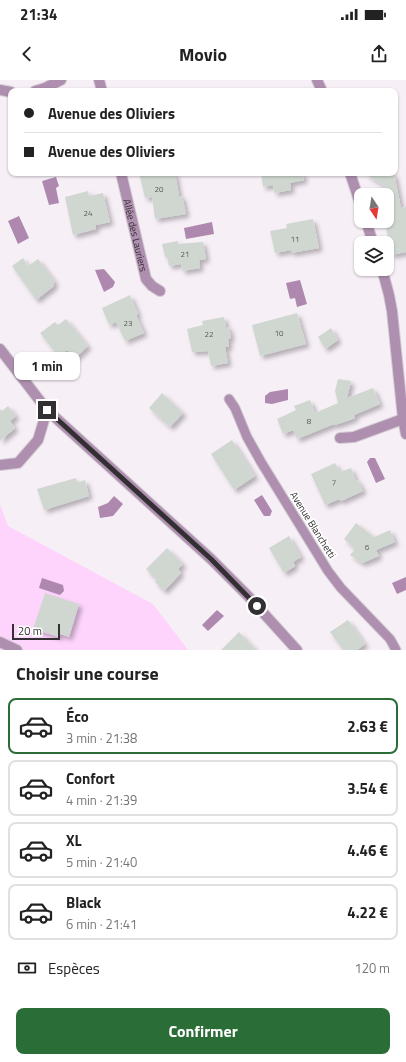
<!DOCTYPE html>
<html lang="fr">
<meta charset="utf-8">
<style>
body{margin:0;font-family:"Titillium Web",sans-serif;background:#f6f6f6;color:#222;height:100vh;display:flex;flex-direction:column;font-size:15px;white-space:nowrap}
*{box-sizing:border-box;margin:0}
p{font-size:13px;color:#767676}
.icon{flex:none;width:22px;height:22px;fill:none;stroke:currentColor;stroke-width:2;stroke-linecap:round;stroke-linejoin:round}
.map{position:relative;height:570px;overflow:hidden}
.side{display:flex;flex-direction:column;background:#fff;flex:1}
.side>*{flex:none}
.banner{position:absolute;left:8px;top:8px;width:390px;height:88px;border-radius:8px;box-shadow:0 1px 3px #0004;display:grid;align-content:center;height:88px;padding:0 16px;background:#fff}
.needle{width:26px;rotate:168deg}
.controls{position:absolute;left:354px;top:108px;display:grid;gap:8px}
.controls a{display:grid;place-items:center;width:40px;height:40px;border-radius:8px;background:#fff;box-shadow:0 1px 3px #0004;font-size:20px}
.scale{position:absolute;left:12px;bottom:10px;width:48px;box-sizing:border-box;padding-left:4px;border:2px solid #333033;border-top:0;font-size:11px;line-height:14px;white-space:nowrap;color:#333033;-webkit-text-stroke:3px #fff;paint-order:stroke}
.end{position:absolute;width:18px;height:18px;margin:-9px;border:5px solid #333033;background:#fff;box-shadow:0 0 0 2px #fff}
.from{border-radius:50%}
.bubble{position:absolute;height:28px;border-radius:8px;background:#fff;box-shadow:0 1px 3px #0004;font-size:13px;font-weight:700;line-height:28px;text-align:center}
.banner b{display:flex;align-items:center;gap:14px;height:38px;font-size:15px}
.banner b+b{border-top:1px solid #e0e0e0}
.banner i{width:10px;height:10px;background:#222}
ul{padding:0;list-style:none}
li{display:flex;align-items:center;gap:12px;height:56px;margin:0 8px 6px;padding:0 8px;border:2px solid #e0e0e0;border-radius:8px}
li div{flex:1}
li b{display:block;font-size:15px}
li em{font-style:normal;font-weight:700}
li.current{border-color:#2b6d37}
li>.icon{width:36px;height:36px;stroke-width:1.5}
h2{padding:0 16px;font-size:18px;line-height:48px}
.pay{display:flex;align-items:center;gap:10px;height:44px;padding:0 16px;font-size:15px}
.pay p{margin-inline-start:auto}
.primary-button{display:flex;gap:8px;margin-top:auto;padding:8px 16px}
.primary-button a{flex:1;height:46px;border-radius:8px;background:#2b6d37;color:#fff;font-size:16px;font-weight:700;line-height:46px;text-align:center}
.status{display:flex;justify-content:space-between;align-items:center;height:28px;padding:0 20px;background:#fff;direction:ltr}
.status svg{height:11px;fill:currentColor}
header{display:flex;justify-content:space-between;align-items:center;height:52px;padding:0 16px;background:#fff;font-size:18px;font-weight:700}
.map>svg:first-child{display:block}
.green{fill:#fed4fd}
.water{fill:#ae88ae}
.building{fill:#d0d7d1;filter:url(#shadow)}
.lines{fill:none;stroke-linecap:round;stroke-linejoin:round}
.service-casing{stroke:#d3cdd3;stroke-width:11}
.minor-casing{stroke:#d3cdd3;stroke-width:12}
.service{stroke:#af8faf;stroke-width:9}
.minor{stroke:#af8faf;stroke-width:10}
.route{stroke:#333033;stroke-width:5}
.labels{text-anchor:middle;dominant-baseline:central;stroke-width:3.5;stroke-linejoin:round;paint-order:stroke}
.number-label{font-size:8px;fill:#5a5a5a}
.street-label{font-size:10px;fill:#333033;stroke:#fff}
</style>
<div class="status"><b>21:34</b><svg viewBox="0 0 49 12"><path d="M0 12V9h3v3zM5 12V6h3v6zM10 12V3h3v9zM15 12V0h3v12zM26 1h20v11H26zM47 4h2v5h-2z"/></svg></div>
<header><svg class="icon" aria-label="back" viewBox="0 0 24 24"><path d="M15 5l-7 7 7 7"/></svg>Movio<svg class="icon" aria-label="share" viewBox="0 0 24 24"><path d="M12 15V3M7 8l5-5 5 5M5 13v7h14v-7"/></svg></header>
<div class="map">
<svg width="406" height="570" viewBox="0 0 406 570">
<defs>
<filter id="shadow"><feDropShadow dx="3.5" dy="3.5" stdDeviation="2" flood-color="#0004"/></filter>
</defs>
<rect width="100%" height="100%" fill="#f6eff6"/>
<path class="green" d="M0 424 8 446 153 524 188 570H0Z"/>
<g class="water">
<path d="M56 97 59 106 56 108 59 123 49 125 42 101Z"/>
<path d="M19 136 29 158 18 164 8 141Z"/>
<path d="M212 142 214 154 186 159 184 148Z"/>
<path d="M104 189 115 202 113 207 104 212 95 190Z"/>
<path d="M300 200 307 224 297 227 295 218 290 219 286 203Z"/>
<path d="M288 309V320L272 324 265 323V316L270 312Z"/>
<path d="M370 378H375L385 399 376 403 367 382Z"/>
<path d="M262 415 272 431 270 436H264L254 420Z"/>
<path d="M114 416 123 424 113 436 100 438 98 427 108 423Z"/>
<path d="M406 497V510L397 514 392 503Z"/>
<path d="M42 498 63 505 64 511 60 515 39 508Z"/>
<path d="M217 530 224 536 208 551 202 545Z"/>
</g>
<g class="building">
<path d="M139 93H175L179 116H182L186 134 155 139 152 117 145 118Z"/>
<path d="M261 93H303L304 100 290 103 291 110 274 113 273 105 263 107Z"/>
<path d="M364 93H394L401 128 406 127V172L391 175 385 141H387V108Z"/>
<path d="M88 111 89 116 103 113 110 142 96 145V149L73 155 65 117Z"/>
<path d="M313 139 319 168 291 173V170L275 173 270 151 287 148 286 144Z"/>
<path d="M178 161V164L203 162 206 179 199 180 200 188 182 191 181 184 169 186 167 177H165L162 164Z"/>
<path d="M23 178 28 186 38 179 55 202 53 204 54 206 36 220 12 186Z"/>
<path d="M130 215 138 234 136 235 144 253 125 261 116 242 109 245 102 228Z"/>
<path d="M297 233 306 264 260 276 252 245Z"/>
<path d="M224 237 226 247H229L231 258 228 259 229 267H225L228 283 211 286 208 271 192 272 187 249 203 245 202 241Z"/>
<path d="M66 239 88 266 75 278 67 270 58 276 40 253 55 242 58 245Z"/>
<path d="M331 248 338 260 325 269 318 257Z"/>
<path d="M338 299 351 301 347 318 373 308 380 324 354 335 355 338 347 341 335 345 334 344 297 359 293 350 283 354 277 339 296 330 294 326 310 320 315 333 338 323 335 311Z"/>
<path d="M162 313 183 333 170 347 149 328Z"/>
<path d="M8 326 16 336 10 341 15 348 0 361V329L2 331Z"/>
<path d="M232 360 255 396 234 410 211 374Z"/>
<path d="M335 383 340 392 351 388 356 401 358 400 363 411 341 421 339 419 325 425 311 394Z"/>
<path d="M76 398 77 403 85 400 89 416 44 430 37 409Z"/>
<path d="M356 443 374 457 390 450 395 462 376 470 379 476 362 483 350 475 355 469 344 459Z"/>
<path d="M289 456 301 477 293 482 295 486 284 493 269 468Z"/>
<path d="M167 468 183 484 178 489 181 493 164 511 155 502 157 500 146 489Z"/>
<path d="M45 513 79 524 69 557 60 554 59 557 33 549Z"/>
<path d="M348 540 365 564 357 570H343L330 552Z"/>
<path d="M239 552 256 570H221Z"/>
</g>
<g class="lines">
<defs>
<path id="service" d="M229 319 235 328 247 357 261 382 328 491 341 508 390 559 396 570"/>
<g id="minor">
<path d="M99 0 102 11"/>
<path d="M317 0 322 11"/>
<path d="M0 10 11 12"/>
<path d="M35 11 45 8 61 0"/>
<path id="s1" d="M121 93 146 199 152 206 160 211"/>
<path d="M350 93 361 126"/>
<path d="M366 141 373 163"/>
<path d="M382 189 389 215 392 231 403 339 406 354"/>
<path d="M0 269 47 330 211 479 248 516 297 570"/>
<path d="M340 358 354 357 403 339"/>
<path d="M0 385 18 383 38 360 47 330"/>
<path d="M0 562 17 570"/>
</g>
</defs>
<use href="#service" class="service-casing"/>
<use href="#minor" class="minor-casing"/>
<use href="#service" class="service"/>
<use href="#minor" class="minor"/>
</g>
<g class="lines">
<path class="route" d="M47 330 211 479 257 526"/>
</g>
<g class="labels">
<g class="number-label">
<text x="159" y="109">20</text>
<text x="88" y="133">24</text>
<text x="295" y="159">11</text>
<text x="185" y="174">21</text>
<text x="128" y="243">23</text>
<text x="279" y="253">10</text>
<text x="209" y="254">22</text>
<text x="309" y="341">8</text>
<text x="334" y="402">7</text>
<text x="367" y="467">6</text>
</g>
<g class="street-label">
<text stroke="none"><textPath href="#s1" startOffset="64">Allée des Lauriers</textPath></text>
<text transform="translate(313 445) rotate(58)">Avenue Blanchetti</text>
</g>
</g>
</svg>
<div class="controls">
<a><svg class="needle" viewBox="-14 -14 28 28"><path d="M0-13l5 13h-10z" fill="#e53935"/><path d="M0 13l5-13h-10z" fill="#767676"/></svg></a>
<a><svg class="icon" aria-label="layers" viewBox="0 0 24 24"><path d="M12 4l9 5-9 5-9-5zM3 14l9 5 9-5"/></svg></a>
</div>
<div class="scale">20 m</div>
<i class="end from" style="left:257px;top:526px"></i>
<i class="end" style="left:47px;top:330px"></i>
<div class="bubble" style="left:14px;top:272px;width:66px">1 min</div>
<div class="banner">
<b><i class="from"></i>Avenue des Oliviers</b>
<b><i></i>Avenue des Oliviers</b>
</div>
</div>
<section class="side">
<h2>Choisir une course</h2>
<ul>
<li class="current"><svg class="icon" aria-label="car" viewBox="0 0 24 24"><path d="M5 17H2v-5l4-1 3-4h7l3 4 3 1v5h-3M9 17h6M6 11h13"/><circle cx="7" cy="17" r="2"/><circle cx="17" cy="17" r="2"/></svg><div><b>Éco</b><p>3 min · 21:38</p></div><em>2.63 €</em></li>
<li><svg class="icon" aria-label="car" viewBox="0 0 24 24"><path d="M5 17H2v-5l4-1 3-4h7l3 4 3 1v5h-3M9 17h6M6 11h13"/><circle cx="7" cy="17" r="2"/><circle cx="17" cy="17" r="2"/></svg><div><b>Confort</b><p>4 min · 21:39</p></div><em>3.54 €</em></li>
<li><svg class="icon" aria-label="car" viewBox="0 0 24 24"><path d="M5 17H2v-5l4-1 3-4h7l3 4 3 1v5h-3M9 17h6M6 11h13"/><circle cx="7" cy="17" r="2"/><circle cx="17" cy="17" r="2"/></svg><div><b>XL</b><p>5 min · 21:40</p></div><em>4.46 €</em></li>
<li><svg class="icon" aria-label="car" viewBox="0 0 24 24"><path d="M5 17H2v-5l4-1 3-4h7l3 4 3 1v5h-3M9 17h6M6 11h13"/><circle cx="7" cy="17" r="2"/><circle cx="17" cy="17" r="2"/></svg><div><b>Black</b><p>6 min · 21:41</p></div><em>4.22 €</em></li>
</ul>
<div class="pay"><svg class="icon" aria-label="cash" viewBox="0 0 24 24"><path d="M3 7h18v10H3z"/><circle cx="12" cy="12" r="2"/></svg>Espèces<p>120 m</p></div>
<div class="primary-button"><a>Confirmer</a></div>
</section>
